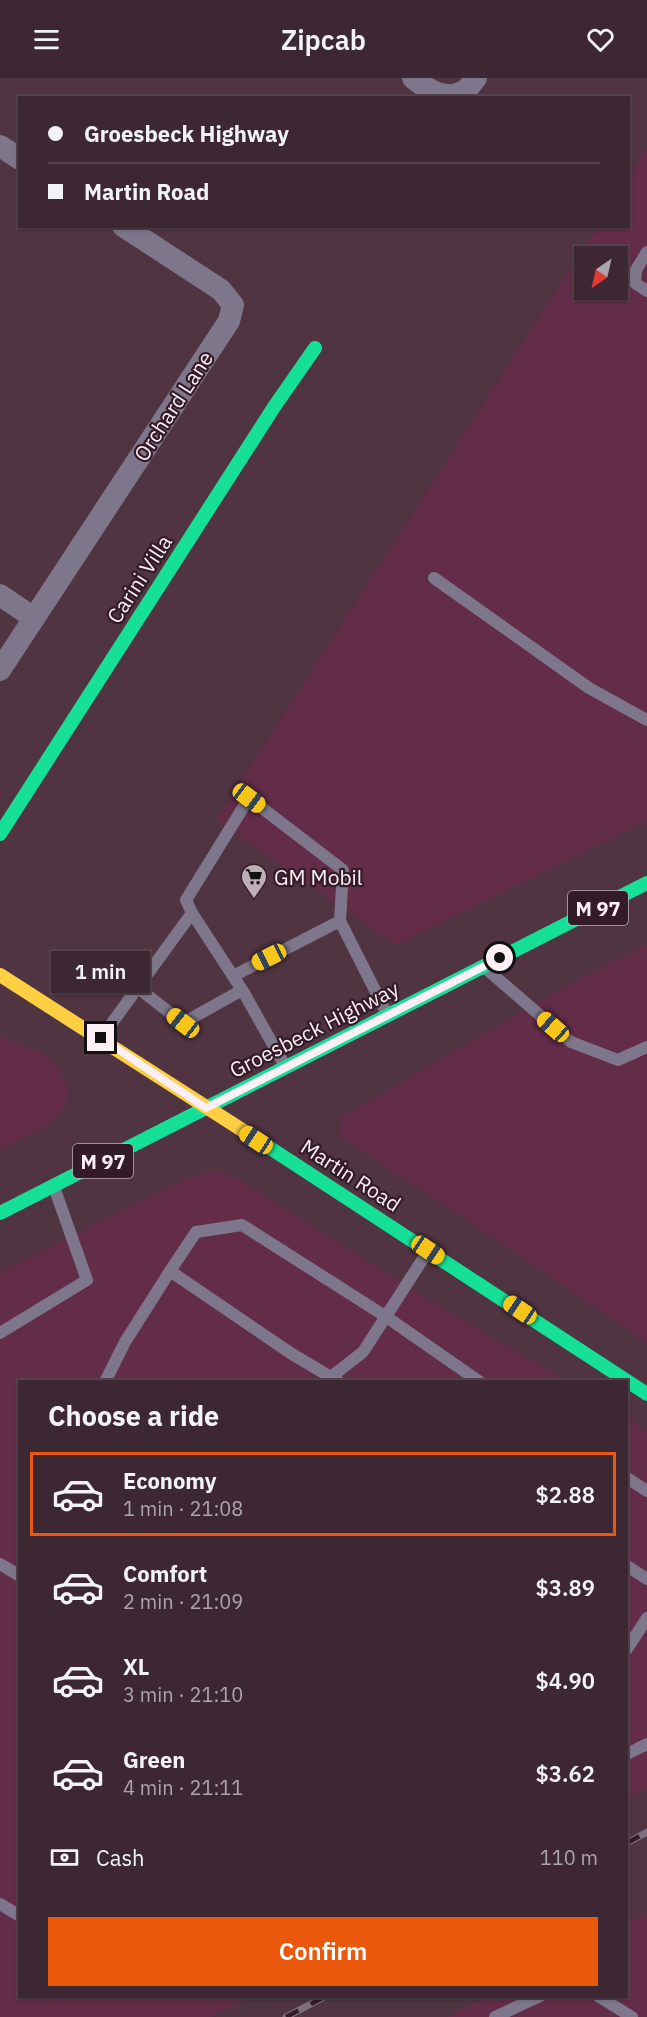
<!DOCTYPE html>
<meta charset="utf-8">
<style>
body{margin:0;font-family:"IBM Plex Sans",sans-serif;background:#432f3a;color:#f1f3f6;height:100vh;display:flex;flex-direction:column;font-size:22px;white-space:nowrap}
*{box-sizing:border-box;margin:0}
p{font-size:20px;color:#aca5ac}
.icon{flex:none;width:33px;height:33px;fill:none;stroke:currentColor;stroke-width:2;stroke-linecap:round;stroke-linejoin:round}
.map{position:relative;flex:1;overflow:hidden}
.details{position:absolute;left:18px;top:1302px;width:610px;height:618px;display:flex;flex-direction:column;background:#3c2732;border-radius:0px;box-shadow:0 2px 4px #0004,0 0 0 2px #55444d}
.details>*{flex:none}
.hud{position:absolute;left:18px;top:18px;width:612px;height:132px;border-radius:0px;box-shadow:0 2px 4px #0004,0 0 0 2px #55444d;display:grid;align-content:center;height:132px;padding:0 30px;background:#3c2732}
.needle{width:39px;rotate:214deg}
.buttons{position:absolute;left:574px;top:168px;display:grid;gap:12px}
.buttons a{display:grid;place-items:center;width:54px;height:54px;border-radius:0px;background:#3c2732;box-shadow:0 2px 4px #0004,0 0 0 2px #55444d;font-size:30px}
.end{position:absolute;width:27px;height:27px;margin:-14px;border:8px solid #fdeff5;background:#111;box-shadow:0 0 0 3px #111}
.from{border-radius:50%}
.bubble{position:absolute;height:42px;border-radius:0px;background:#3c2732;box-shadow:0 2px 4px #0004,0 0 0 2px #55444d;font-size:20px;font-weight:600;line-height:42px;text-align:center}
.car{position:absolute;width:18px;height:36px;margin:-18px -9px;border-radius:8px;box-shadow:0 0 4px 2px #0007;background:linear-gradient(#f5c518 24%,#345 0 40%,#f5c518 0 76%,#345 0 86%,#f5c518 0)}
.hud b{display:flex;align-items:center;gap:21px;height:57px;font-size:22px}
.hud b+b{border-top:2px solid #55444d}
.hud i{width:15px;height:15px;background:#f1f3f6}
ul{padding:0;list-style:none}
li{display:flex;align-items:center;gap:18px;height:84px;margin:0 12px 9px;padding:0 18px;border:3px solid transparent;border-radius:0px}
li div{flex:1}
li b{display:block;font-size:22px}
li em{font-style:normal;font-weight:600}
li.active{border-color:#ea580c}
li>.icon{width:54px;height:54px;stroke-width:1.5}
h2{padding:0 30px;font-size:27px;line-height:72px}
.pay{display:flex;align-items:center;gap:15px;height:66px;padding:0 30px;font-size:22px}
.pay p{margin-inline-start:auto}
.action{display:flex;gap:12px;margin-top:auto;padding:12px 30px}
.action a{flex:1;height:69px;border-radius:0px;background:#ea580c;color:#fff;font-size:24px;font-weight:600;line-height:69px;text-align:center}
header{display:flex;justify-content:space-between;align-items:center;height:78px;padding:0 30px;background:#3c2732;font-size:27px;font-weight:600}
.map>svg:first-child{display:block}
.built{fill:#632c49;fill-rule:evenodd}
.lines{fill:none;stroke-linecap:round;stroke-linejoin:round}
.lane{stroke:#7e778b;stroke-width:12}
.street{stroke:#7e778b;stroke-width:22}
.fast{stroke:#16e098;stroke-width:14}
.slow{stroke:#ffcf43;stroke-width:14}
.rail-casing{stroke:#7d6f7e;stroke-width:7}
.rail{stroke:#331b27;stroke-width:4.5;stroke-dasharray:14;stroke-linecap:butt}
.route{stroke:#fdeff5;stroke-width:8}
.labels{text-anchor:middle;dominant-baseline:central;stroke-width:4.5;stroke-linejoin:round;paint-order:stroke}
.shield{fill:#331b27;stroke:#c0afb7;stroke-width:1.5}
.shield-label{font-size:20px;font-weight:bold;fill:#fdeff5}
.street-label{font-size:21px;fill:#fdeff5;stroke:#331b27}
.poi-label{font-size:21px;fill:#fdeff5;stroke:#331b27;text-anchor:start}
</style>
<header><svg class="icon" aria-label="menu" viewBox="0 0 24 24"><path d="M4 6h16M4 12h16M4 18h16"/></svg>Zipcab<svg class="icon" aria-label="heart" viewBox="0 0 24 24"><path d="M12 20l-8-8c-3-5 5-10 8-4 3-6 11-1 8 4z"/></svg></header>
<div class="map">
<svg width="647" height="1939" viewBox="0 0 647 1939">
<rect width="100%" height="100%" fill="#503442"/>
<g class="built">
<path d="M647 70V743L396 867 216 742 597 149 628 148 629 99ZM585 178H618V212H585Z"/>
<path d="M647 867V1265L467 1142 339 1058 342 1039 577 902Z"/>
<path d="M0 958 45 976 56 986 69 1010 68 1024 48 1048 0 1072Z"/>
<path d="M219 1094 237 1100 432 1224 566 1303 20 1304V1918L250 1919 210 1939H0V1195L167 1110 200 1096Z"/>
<path d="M627 1341 647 1353V1710L627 1721Z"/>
<path d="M647 1835V1939H447L486 1919 627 1918V1845Z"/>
</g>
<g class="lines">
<g class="lane">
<path d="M647 174 636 192 635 205 647 213"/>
<path d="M434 500 589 610 647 642"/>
<path d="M192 835 186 822 249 720 343 792 340 843"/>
<path d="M484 889 571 964 618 982 647 969"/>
<path d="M233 898 340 843 387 936"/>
<path d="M138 910 183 945 242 912"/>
<path d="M101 960 192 835 244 915 285 988"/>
<path d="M170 1193 196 1154 242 1147 385 1238 480 1304"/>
<path d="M0 1255 87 1202 54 1109"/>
<path d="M327 1302 363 1274 428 1173"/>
<path d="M105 1304 125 1264 170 1193 292 1276 339 1304"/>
<path d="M627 1400 647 1413"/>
<path d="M0 1486 20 1498"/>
<path d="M627 1488 647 1501"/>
<path d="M627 1571 647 1540"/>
<path d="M627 1676 647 1666"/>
<path d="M0 1826 20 1838"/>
<path d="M598 1918 632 1939"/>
<path d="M495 1939 540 1918"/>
</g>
<g class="street">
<path d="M413 0C427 11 444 23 462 14 468 12 472 5 476 0"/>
<path d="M0 68 20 81"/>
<path d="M0 517 34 540"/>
<path d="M0 592 229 243 233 227 221 212 123 148"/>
</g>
<g class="fast">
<path d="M0 756 274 329 315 270"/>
<path d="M264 1066 647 1316"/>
<path d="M0 1135 647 805"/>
</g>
<path class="slow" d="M0 897 264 1066"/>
<defs>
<g id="rail">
<path d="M627 1765 647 1754"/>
<path d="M286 1939 326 1918"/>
</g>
</defs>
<use href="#rail" class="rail-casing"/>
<use href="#rail" class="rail"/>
</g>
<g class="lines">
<path class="route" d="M101 960 206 1030 500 880"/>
</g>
<defs>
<symbol id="supermarket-pin" viewBox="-11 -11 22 30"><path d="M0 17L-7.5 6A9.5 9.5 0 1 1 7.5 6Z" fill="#c0aeb6" stroke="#331b27"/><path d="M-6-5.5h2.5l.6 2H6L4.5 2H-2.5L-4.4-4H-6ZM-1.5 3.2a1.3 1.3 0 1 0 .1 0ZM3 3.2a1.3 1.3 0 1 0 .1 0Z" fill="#111"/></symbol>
</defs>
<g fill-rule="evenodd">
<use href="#supermarket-pin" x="239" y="784" width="30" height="40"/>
</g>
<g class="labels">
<g class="shield">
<rect x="568" y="813" width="60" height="34" rx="4.5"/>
<rect x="73" y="1066" width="60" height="34" rx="4.5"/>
</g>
<g class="shield-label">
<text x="598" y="830">M 97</text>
<text x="103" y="1083">M 97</text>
</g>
<g class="street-label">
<text transform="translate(173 328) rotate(-57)">Orchard Lane</text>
<text transform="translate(139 501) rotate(-57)">Carini Villa</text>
<text transform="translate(314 951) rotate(-27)">Groesbeck Highway</text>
<text transform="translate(351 1097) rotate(33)">Martin Road</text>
</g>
<g class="poi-label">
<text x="274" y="799">GM Mobil</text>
</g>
</g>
</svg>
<div class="buttons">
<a><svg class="needle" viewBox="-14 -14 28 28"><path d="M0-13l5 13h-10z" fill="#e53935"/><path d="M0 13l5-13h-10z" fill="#aca5ac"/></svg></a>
</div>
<i class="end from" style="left:500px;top:880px"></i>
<i class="end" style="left:101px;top:960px"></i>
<div class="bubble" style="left:51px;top:873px;width:99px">1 min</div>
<i class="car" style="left:249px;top:720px;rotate:127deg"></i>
<i class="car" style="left:269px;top:879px;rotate:243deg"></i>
<i class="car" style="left:183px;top:945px;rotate:308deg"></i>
<i class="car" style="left:553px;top:949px;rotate:311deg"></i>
<i class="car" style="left:256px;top:1062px;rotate:303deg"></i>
<i class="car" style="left:428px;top:1172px;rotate:124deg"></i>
<i class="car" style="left:520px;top:1232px;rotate:304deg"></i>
<div class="hud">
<b><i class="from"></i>Groesbeck Highway</b>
<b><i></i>Martin Road</b>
</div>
<section class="details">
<h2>Choose a ride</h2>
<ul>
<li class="active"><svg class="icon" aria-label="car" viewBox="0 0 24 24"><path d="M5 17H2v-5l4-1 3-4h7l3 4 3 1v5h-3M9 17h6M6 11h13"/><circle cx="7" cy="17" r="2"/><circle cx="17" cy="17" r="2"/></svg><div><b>Economy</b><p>1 min · 21:08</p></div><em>$2.88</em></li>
<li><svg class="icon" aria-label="car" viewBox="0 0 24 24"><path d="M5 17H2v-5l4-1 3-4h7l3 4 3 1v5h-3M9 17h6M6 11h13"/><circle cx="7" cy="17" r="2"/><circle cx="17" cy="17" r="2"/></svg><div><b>Comfort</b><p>2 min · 21:09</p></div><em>$3.89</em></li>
<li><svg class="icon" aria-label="car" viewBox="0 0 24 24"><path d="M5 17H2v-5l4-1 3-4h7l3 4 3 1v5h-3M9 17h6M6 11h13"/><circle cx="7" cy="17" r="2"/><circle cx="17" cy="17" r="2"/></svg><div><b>XL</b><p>3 min · 21:10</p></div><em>$4.90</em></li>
<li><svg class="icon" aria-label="car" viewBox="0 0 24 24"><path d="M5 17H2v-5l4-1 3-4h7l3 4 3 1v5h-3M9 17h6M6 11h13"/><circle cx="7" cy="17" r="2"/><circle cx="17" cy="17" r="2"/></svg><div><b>Green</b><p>4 min · 21:11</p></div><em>$3.62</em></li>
</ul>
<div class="pay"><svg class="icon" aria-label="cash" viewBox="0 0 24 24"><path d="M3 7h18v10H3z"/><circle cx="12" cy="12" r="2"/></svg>Cash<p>110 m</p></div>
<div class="action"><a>Confirm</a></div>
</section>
</div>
